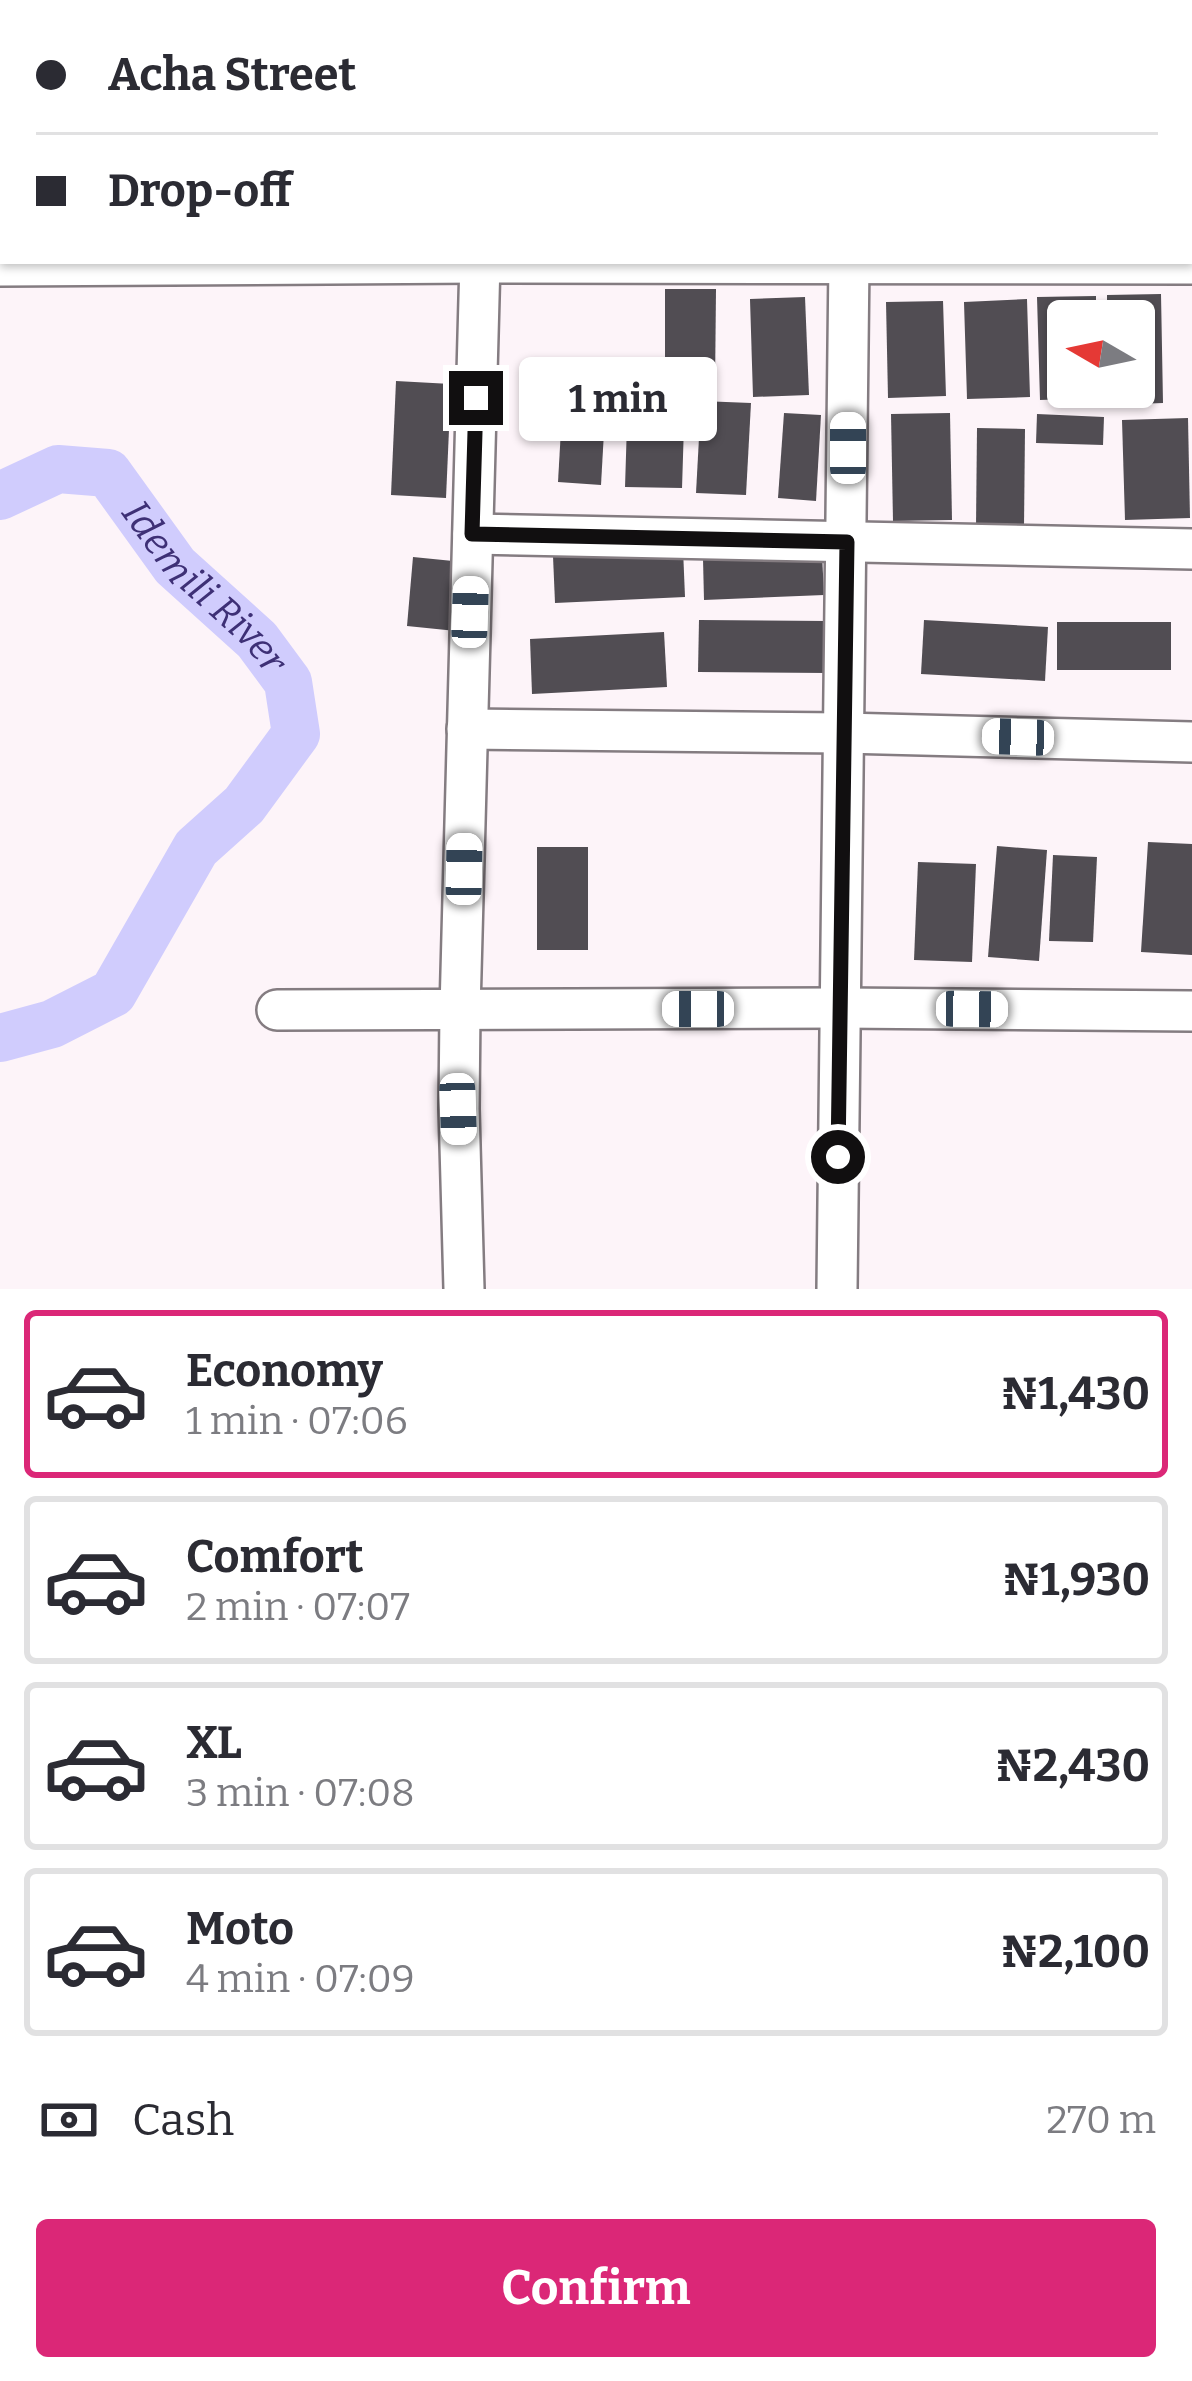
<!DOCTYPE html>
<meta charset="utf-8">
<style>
body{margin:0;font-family:Bitter,serif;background:#f7f7f7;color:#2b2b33;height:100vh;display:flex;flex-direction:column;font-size:45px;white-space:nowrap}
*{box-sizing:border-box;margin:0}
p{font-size:39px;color:#7c7c81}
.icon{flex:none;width:66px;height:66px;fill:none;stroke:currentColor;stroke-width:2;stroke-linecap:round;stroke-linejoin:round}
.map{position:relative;height:1289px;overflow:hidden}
.sheet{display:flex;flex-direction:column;background:#fff;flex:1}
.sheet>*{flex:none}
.hud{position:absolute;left:0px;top:0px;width:1194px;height:264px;box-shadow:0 3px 9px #0004;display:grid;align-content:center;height:264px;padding:0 36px;background:#fff}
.needle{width:78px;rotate:279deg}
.buttons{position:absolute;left:1047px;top:300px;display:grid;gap:24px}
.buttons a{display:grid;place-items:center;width:108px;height:108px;border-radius:12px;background:#fff;box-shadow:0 3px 9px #0004;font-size:60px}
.end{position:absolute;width:54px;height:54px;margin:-27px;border:15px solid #110f10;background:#fff;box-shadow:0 0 0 6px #fff}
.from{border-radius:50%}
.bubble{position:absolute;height:84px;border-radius:12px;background:#fff;box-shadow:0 3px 9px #0004;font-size:39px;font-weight:700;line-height:84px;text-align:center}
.car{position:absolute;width:36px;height:72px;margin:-36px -18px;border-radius:15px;box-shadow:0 0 9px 3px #0007;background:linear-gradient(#fff 24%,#345 0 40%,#fff 0 76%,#345 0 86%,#fff 0)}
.hud b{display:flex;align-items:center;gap:42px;height:114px;font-size:45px}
.hud b+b{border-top:3px solid #e1e1e2}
.hud i{width:30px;height:30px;background:#2b2b33}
ul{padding:21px 0 0;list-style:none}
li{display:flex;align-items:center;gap:36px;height:168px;margin:0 24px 18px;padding:0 12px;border:6px solid #e1e1e2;border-radius:12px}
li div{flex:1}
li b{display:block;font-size:45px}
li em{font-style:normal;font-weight:700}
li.current{border-color:#db2777}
li>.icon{width:108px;height:108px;stroke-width:1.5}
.pay{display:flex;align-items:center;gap:30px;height:132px;padding:0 36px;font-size:45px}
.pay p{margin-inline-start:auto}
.action{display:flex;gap:24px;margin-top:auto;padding:24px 36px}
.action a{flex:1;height:138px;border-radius:12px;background:#db2777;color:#fff;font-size:48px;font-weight:700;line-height:138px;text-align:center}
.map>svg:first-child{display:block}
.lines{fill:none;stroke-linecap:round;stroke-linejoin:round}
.river{stroke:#d0ccfd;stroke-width:48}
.building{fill:#514d53}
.minor-casing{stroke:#847c81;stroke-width:44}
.minor{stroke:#fff;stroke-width:39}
.route{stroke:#110f10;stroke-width:15}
.labels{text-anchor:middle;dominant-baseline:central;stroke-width:12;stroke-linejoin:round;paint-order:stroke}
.water-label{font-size:39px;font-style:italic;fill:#3e3076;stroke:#fff}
</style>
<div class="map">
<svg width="1192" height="1289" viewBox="0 0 1192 1289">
<rect width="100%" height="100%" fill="#fdf4f9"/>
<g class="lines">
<path class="river" id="s1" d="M0 496 58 469 108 473 175 566 257 640 288 682 296 734 244 805 196 848 113 993 52 1024 0 1038"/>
</g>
<g class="building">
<path d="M665 289H716L715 387H665Z"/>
<path d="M1161 294 1163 403 1109 405V387H1134V321H1107V295Z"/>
<path d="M1096 296V321H1068V387H1098V398L1040 400 1037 297Z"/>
<path d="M805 297 809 395 753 397 750 299Z"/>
<path d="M1027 299 1030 397 967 399 964 302Z"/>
<path d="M943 301 946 396 888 398 886 302Z"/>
<path d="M396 381 451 384 446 498 391 495Z"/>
<path d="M628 392 685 393 682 488 625 487Z"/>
<path d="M563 394 606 396 601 485 558 482Z"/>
<path d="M701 401 751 403 746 495 696 493Z"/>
<path d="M784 413 821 415 816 501 778 498Z"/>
<path d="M950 413 952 520 893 521 891 414Z"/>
<path d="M1037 414 1104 417 1103 445 1036 443Z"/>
<path d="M1188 418 1190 518 1125 520 1122 420Z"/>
<path d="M977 428 1025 429 1024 527H976Z"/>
<path d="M683 549 685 597 555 603 553 556Z"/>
<path d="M822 554 824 595 704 600 703 559Z"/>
<path d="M413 557 463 562 456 631 407 626Z"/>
<path d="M699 620 827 621V673L698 672Z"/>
<path d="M924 620 1048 627 1045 681 921 674Z"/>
<rect x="1057" y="622" width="114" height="48"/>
<path d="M664 632 667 687 532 694 530 639Z"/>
<path d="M1148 842 1192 844V955L1141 952Z"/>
<path d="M997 846 1047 850 1039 961 988 957Z"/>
<rect x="537" y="847" width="51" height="103"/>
<path d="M1053 855 1097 857 1093 942 1049 941Z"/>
<path d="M918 862 976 864 972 962 914 960Z"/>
</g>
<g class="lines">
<defs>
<g id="minor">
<path d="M479 0V3"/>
<path d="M850 3V0"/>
<path d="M0 266 480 263 1192 264"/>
<path d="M473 534 1192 549"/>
<path d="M467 729 844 733 1192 742"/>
<path d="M277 1010 840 1008 1192 1011"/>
<path d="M464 1289 459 1109 460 1010 480 261"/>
<path d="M837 1289 849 261"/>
</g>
</defs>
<use href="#minor" class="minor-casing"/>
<use href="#minor" class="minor"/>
</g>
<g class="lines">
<path class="route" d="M476 398 472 534 847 542 838 1157"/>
</g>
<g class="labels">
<g class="water-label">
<text stroke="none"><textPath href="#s1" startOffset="264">Idemili River</textPath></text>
</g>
</g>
</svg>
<div class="buttons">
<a><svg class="needle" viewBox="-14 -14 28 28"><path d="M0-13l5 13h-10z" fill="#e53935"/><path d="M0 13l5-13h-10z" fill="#7c7c81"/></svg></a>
</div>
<i class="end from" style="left:838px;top:1157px"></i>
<i class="end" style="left:476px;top:398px"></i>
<div class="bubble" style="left:519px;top:357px;width:198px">1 min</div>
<i class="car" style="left:848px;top:448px;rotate:0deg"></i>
<i class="car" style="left:470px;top:612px;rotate:2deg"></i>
<i class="car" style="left:1018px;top:737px;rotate:272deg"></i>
<i class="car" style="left:464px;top:869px;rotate:1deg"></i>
<i class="car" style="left:698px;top:1009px;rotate:270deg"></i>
<i class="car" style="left:972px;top:1009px;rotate:91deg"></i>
<i class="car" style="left:458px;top:1109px;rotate:178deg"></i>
<div class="hud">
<b><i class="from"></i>Acha Street</b>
<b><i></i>Drop-off</b>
</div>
</div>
<section class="sheet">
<ul>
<li class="current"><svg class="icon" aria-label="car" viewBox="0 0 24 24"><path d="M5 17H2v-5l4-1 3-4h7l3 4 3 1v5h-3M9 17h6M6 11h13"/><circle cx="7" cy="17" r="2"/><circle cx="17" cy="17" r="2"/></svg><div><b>Economy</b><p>1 min · 07:06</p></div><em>₦1,430</em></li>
<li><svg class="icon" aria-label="car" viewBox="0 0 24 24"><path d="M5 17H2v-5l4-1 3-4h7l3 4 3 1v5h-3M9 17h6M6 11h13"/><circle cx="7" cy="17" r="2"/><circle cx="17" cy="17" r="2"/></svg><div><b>Comfort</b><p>2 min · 07:07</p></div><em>₦1,930</em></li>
<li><svg class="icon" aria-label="car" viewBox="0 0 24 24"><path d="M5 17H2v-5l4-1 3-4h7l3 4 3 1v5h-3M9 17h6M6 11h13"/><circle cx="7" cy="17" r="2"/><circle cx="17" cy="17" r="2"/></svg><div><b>XL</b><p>3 min · 07:08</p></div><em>₦2,430</em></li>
<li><svg class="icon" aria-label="car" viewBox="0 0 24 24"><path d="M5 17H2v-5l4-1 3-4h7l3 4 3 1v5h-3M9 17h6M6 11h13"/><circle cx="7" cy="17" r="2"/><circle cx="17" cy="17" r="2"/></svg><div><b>Moto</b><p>4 min · 07:09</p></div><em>₦2,100</em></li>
</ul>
<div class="pay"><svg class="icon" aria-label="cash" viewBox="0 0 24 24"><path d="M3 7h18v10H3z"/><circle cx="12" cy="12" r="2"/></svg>Cash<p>270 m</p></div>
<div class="action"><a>Confirm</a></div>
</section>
